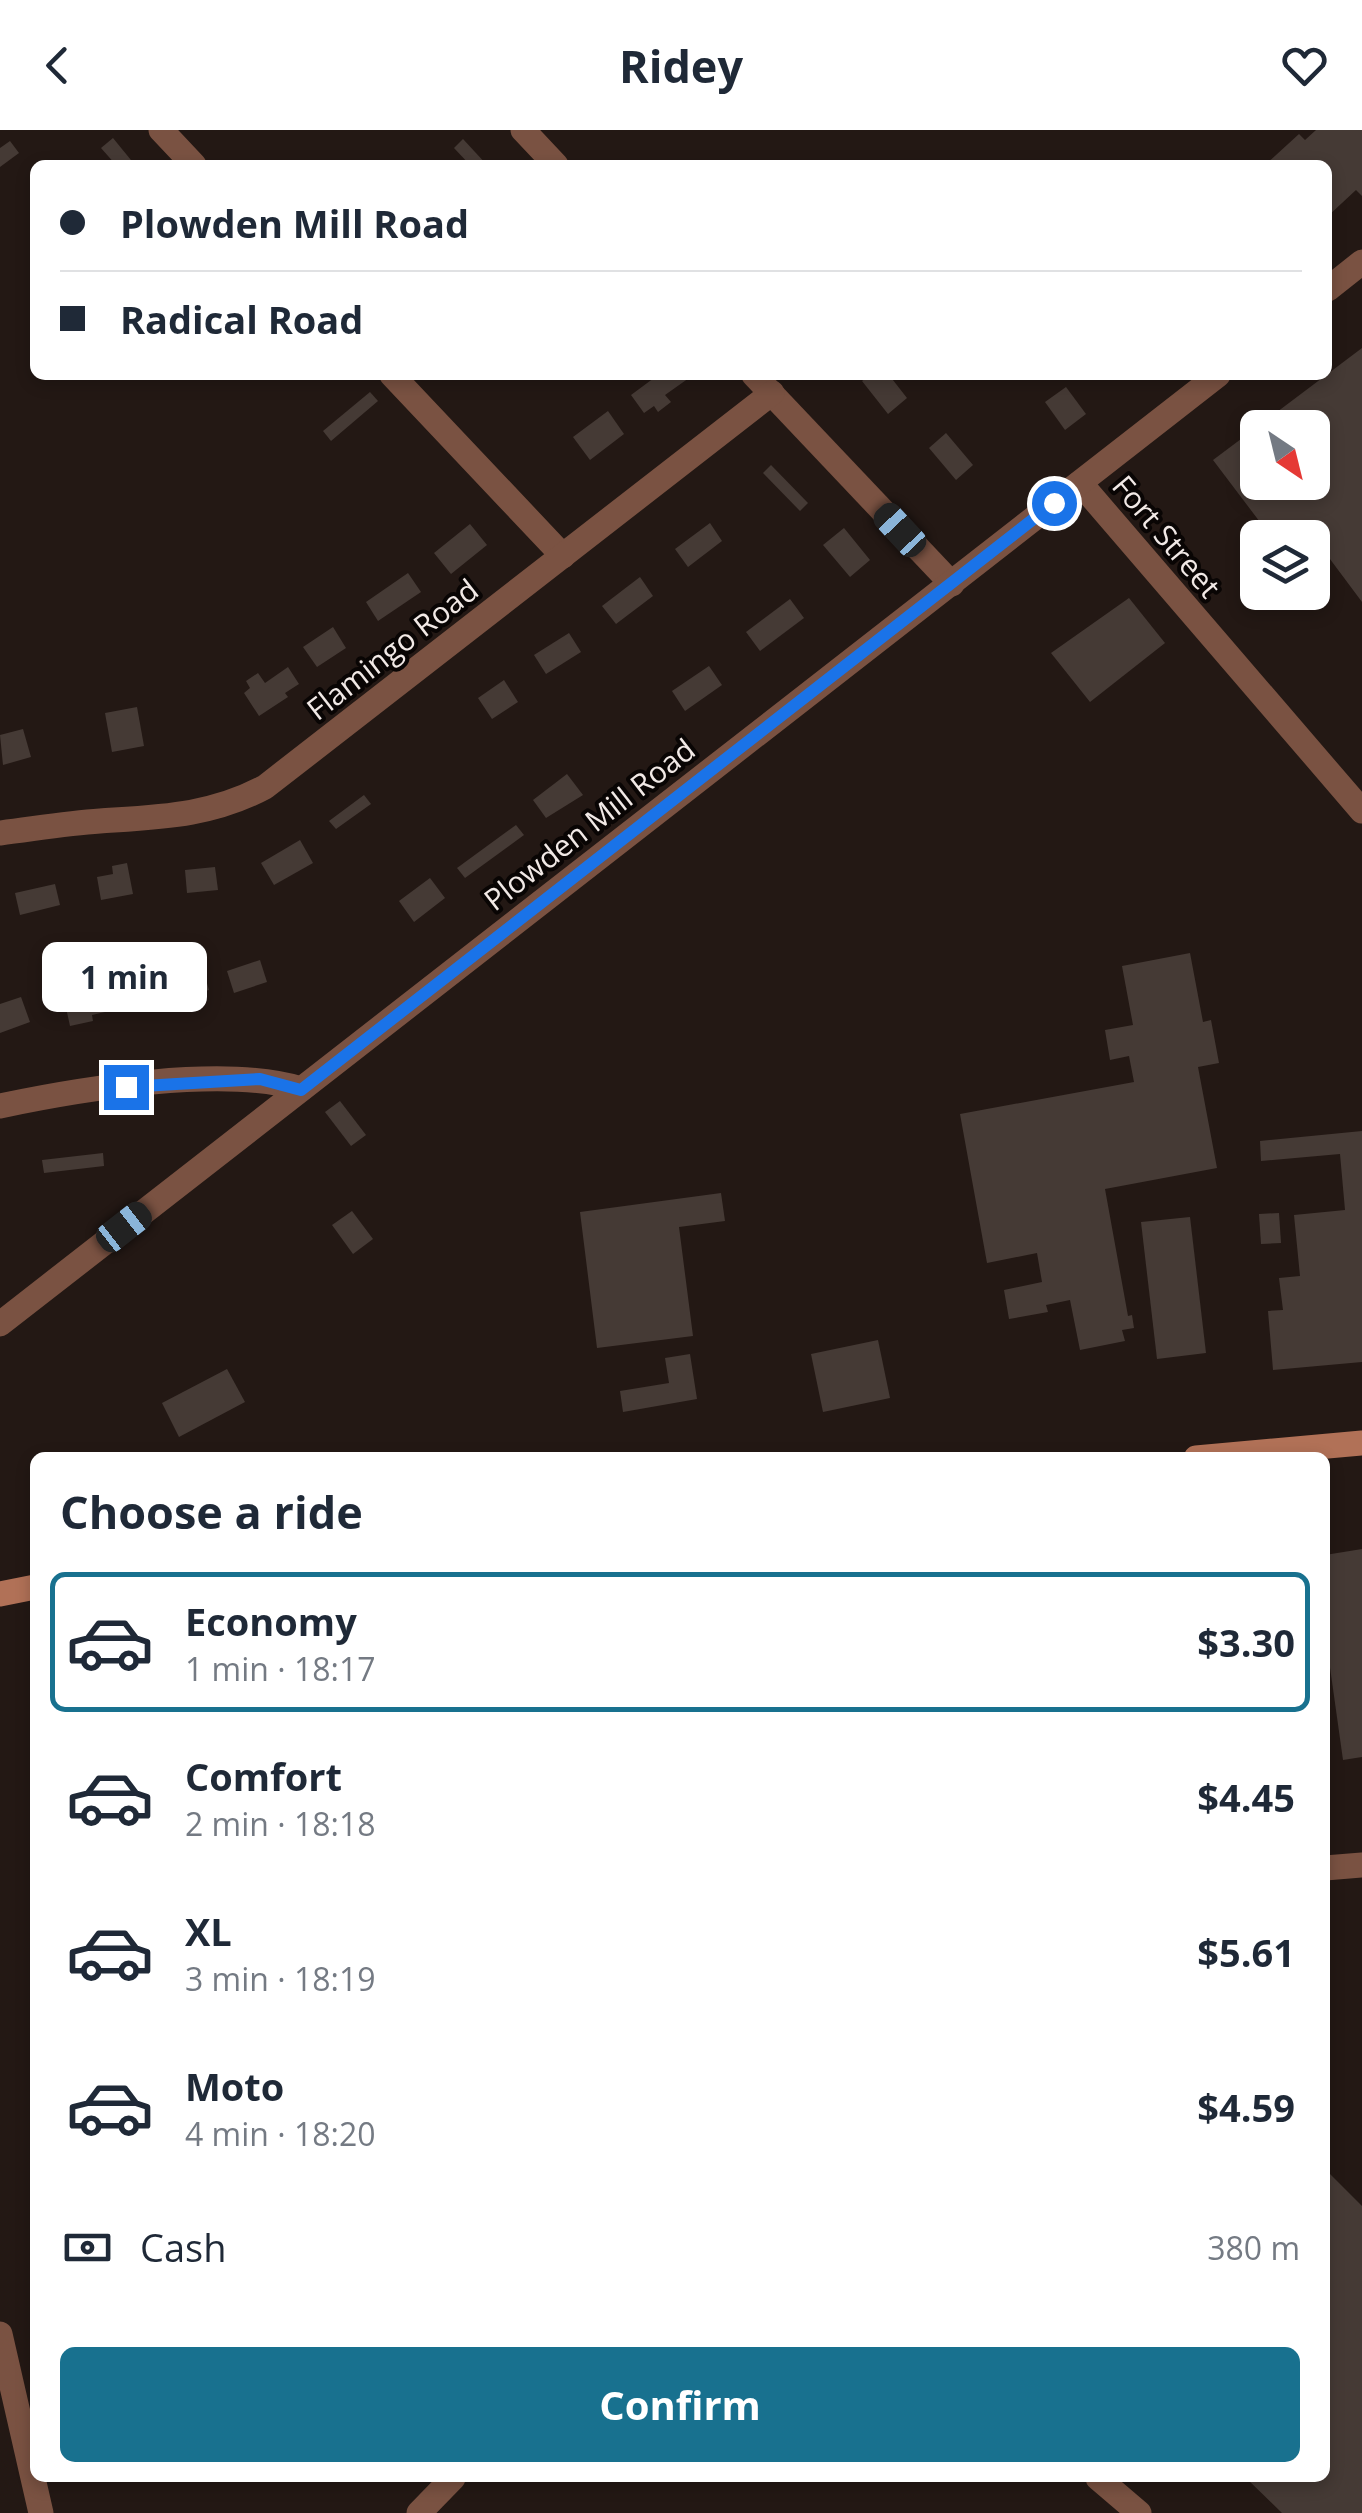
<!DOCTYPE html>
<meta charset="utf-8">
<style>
body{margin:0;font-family:"Open Sans",sans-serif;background:#f2f2f3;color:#1f2937;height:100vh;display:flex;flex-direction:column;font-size:38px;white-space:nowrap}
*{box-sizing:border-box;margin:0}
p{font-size:32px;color:#747a83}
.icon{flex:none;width:55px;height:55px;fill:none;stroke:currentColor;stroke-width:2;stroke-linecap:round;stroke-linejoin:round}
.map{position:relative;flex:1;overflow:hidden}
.panel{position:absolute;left:30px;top:1322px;width:1300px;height:1030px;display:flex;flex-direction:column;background:#fff;border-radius:15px;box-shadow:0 5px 15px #0003}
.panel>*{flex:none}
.hud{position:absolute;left:30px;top:30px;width:1302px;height:220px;border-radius:15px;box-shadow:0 5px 15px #0003;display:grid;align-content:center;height:220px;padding:0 30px;background:#fff}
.needle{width:65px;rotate:145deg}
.buttons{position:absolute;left:1240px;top:280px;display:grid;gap:20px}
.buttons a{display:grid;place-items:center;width:90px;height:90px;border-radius:15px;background:#fff;box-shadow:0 5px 15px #0003;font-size:50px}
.end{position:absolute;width:45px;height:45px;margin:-22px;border:12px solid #1a73e8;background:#fff;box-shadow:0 0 0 5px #fff}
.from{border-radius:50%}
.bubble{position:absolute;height:70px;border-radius:15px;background:#fff;box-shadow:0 5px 15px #0003;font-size:32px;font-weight:700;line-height:70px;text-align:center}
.car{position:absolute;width:30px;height:60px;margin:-30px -15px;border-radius:12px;box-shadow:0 0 8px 2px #0007;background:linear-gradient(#222 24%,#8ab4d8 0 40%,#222 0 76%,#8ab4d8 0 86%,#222 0)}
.hud b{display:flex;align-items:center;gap:35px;height:95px;font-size:38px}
.hud b+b{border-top:2px solid #e0e1e3}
.hud i{width:25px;height:25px;background:#1f2937}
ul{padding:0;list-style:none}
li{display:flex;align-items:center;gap:30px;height:140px;margin:0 20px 15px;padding:0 10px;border:5px solid transparent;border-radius:15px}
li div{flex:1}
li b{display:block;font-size:38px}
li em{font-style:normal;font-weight:700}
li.current{border-color:#18718f}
li>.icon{width:90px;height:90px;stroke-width:1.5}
h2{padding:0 30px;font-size:45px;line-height:120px}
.pay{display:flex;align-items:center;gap:25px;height:110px;padding:0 30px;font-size:38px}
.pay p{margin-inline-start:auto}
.cta{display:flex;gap:20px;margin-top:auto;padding:20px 30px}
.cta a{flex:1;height:115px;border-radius:15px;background:#18718f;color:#fff;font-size:40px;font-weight:700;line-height:115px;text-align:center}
header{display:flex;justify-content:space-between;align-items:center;height:130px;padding:0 30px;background:#fff;font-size:45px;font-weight:700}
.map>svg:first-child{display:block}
.building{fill:#453a35;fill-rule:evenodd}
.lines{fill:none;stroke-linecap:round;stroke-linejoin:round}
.minor{stroke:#7a5242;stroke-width:25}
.tertiary{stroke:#7a5242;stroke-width:25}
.secondary{stroke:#b17157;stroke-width:25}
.route{stroke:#1a73e8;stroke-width:12}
.labels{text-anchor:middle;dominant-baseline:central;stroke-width:8;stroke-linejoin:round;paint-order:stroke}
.street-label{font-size:30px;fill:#f1e9e6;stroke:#090504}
</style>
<header><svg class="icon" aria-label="back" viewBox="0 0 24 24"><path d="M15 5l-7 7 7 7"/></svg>Ridey<svg class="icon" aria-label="heart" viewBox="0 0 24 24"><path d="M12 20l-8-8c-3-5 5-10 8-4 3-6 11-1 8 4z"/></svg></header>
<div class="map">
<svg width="1362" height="2383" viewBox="0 0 1362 2383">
<rect width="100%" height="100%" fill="#231814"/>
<g class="building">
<path d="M1316 0H1362V66L1356 60 1328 86V35H1265L1299 4 1305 10Z"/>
<path d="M113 8 135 35H116L101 18Z"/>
<path d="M463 9 487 35H470L454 18Z"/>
<path d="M10 11 19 23 0 37V18Z"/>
<path d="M1362 218V472L1321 417 1312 423V408H1272L1213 330ZM1258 298H1312V352H1258Z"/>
<path d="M658 245 689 248 665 265 671 272 658 282 654 276 644 283 631 265Z"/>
<path d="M870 245H889L907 268 888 284 862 251Z"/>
<path d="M1066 257 1086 284 1065 300 1045 272Z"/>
<path d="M370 262 378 271 331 311 323 301Z"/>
<path d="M608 281 624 304 590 330 573 307Z"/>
<path d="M946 303 973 335 956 350 929 318Z"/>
<path d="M771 335 808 373 800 381 763 343Z"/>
<path d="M710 393 722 411 688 437 675 419Z"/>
<path d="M470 394 487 415 451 444 434 423Z"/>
<path d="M844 398 870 430 850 447 823 415Z"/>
<path d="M408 443 421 462 378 491 366 472Z"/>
<path d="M640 447 653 466 616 494 602 476Z"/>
<path d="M1129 468 1165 513 1090 572 1051 523Z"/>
<path d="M790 469 804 488 760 521 746 502Z"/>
<path d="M333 497 346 518 317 537 303 517Z"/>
<path d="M569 503 581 522 546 544 534 525Z"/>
<path d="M709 536 722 555 685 581 672 561Z"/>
<path d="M288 537 299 554 285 563 288 567 259 586 244 563 250 558 246 551 258 543 265 553Z"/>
<path d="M504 550 518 572 492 589 478 568Z"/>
<path d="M137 577 144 616 112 622 105 583Z"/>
<path d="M23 599 31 627 3 635 0 605Z"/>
<path d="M567 644 583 665 546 688 533 670Z"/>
<path d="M364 665 371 674 336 699 329 691Z"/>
<path d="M516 695 524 705 465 748 457 738Z"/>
<path d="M300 710 313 733 274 755 261 733Z"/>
<path d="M127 733 133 764 101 770 97 747 113 744 112 736Z"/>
<path d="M215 737 218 760 187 763 185 740Z"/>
<path d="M430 748 445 768 414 792 399 771Z"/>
<path d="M55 754 60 775 20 785 15 763Z"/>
<path d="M1190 823 1203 892 1211 890 1219 933 1198 937 1217 1038 1105 1059 1128 1186 1132 1185 1134 1198 1122 1200 1125 1211 1080 1220 1070 1170 1046 1175 1048 1182 1009 1189 1004 1160 1042 1152 1037 1123 987 1133 960 984 1134 952 1129 926 1110 930 1105 900 1133 895 1122 836Z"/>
<path d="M260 830 267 852 234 863 227 841Z"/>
<path d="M202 836 209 860 144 880 137 856Z"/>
<path d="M100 856 105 882 92 885 93 891 70 896 63 864Z"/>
<path d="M21 867 30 892 0 903V874Z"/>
<path d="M340 971 366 1005 351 1016 325 982Z"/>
<path d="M1362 1001V1232L1273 1240 1268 1181 1283 1180 1279 1148 1300 1146 1294 1085 1345 1080 1340 1024 1261 1031 1260 1011Z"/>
<path d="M103 1023 104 1036 44 1043 42 1030Z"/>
<path d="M721 1063 725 1091 679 1097 693 1206 597 1218 580 1082Z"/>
<path d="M352 1081 373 1109 353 1124 332 1095Z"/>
<path d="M1279 1083 1281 1113 1261 1114 1259 1084Z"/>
<path d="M1190 1087 1206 1223 1157 1229 1141 1092Z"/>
<path d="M878 1210 890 1268 823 1282 811 1224Z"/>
<path d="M690 1224 697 1269 623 1282 620 1261 669 1253 665 1228Z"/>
<path d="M227 1239 245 1272 179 1307 162 1273Z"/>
<path d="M1362 1419V1627L1343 1630 1325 1502V1425Z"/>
<path d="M1325 2039 1362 2076V2383H1282L1246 2348H1325Z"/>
</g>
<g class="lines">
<g class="minor">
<path d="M161 0 194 35"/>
<path d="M523 0 556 35"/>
<path d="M392 245 563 426"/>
<path d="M754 245 952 454"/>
<path d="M1080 353 1362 681"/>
<path d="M0 703C33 699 67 693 100 691 160 687 211 686 265 657L772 263"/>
<path d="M0 976C80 959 225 935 301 959"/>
<path d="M1325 1738 1362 1735"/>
<path d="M0 2204 41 2383"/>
<path d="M1098 2348 1139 2383"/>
<path d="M419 2383 453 2348"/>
</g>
<g class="tertiary">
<path d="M1328 159 1362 132"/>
<path d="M0 1194 1218 245"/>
</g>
<g class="secondary">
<path d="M1196 1328 1362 1313"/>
<path d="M0 1464 35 1457"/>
</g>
</g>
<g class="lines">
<path class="route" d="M126 957 260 949 301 960 1054 373"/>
</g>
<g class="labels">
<g class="street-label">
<text transform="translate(1167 406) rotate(50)">Fort Street</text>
<text transform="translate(392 519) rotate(-38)">Flamingo Road</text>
<text transform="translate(589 694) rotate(-38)">Plowden Mill Road</text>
</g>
</g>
</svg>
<div class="buttons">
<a><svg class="needle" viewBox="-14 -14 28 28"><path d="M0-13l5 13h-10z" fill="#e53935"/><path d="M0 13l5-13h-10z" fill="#747a83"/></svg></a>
<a><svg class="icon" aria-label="layers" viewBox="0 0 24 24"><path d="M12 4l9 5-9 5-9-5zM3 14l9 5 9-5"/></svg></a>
</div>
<i class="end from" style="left:1054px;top:373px"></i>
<i class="end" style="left:126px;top:957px"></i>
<div class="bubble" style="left:42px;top:812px;width:165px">1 min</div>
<i class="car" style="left:900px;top:400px;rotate:317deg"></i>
<i class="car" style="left:124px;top:1097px;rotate:52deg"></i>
<div class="hud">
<b><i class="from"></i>Plowden Mill Road</b>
<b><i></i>Radical Road</b>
</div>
<section class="panel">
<h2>Choose a ride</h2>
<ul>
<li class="current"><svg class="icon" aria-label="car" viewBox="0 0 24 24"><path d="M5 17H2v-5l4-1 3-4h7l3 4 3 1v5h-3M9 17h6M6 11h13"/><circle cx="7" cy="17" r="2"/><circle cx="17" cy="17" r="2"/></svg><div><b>Economy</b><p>1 min · 18:17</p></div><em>$3.30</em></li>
<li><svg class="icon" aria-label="car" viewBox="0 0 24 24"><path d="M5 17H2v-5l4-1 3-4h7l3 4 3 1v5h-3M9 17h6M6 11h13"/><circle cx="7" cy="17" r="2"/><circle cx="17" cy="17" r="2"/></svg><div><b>Comfort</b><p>2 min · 18:18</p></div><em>$4.45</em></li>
<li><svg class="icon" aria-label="car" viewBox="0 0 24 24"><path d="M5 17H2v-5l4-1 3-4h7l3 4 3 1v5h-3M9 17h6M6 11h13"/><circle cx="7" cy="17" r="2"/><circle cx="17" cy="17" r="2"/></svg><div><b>XL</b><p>3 min · 18:19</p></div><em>$5.61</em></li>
<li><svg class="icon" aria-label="car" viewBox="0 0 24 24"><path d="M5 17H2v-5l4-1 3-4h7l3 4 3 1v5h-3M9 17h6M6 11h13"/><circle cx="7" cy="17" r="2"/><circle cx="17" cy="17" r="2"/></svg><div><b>Moto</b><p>4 min · 18:20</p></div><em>$4.59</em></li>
</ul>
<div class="pay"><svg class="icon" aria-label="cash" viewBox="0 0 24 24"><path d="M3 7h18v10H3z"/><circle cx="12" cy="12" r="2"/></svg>Cash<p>380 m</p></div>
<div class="cta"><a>Confirm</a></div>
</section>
</div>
